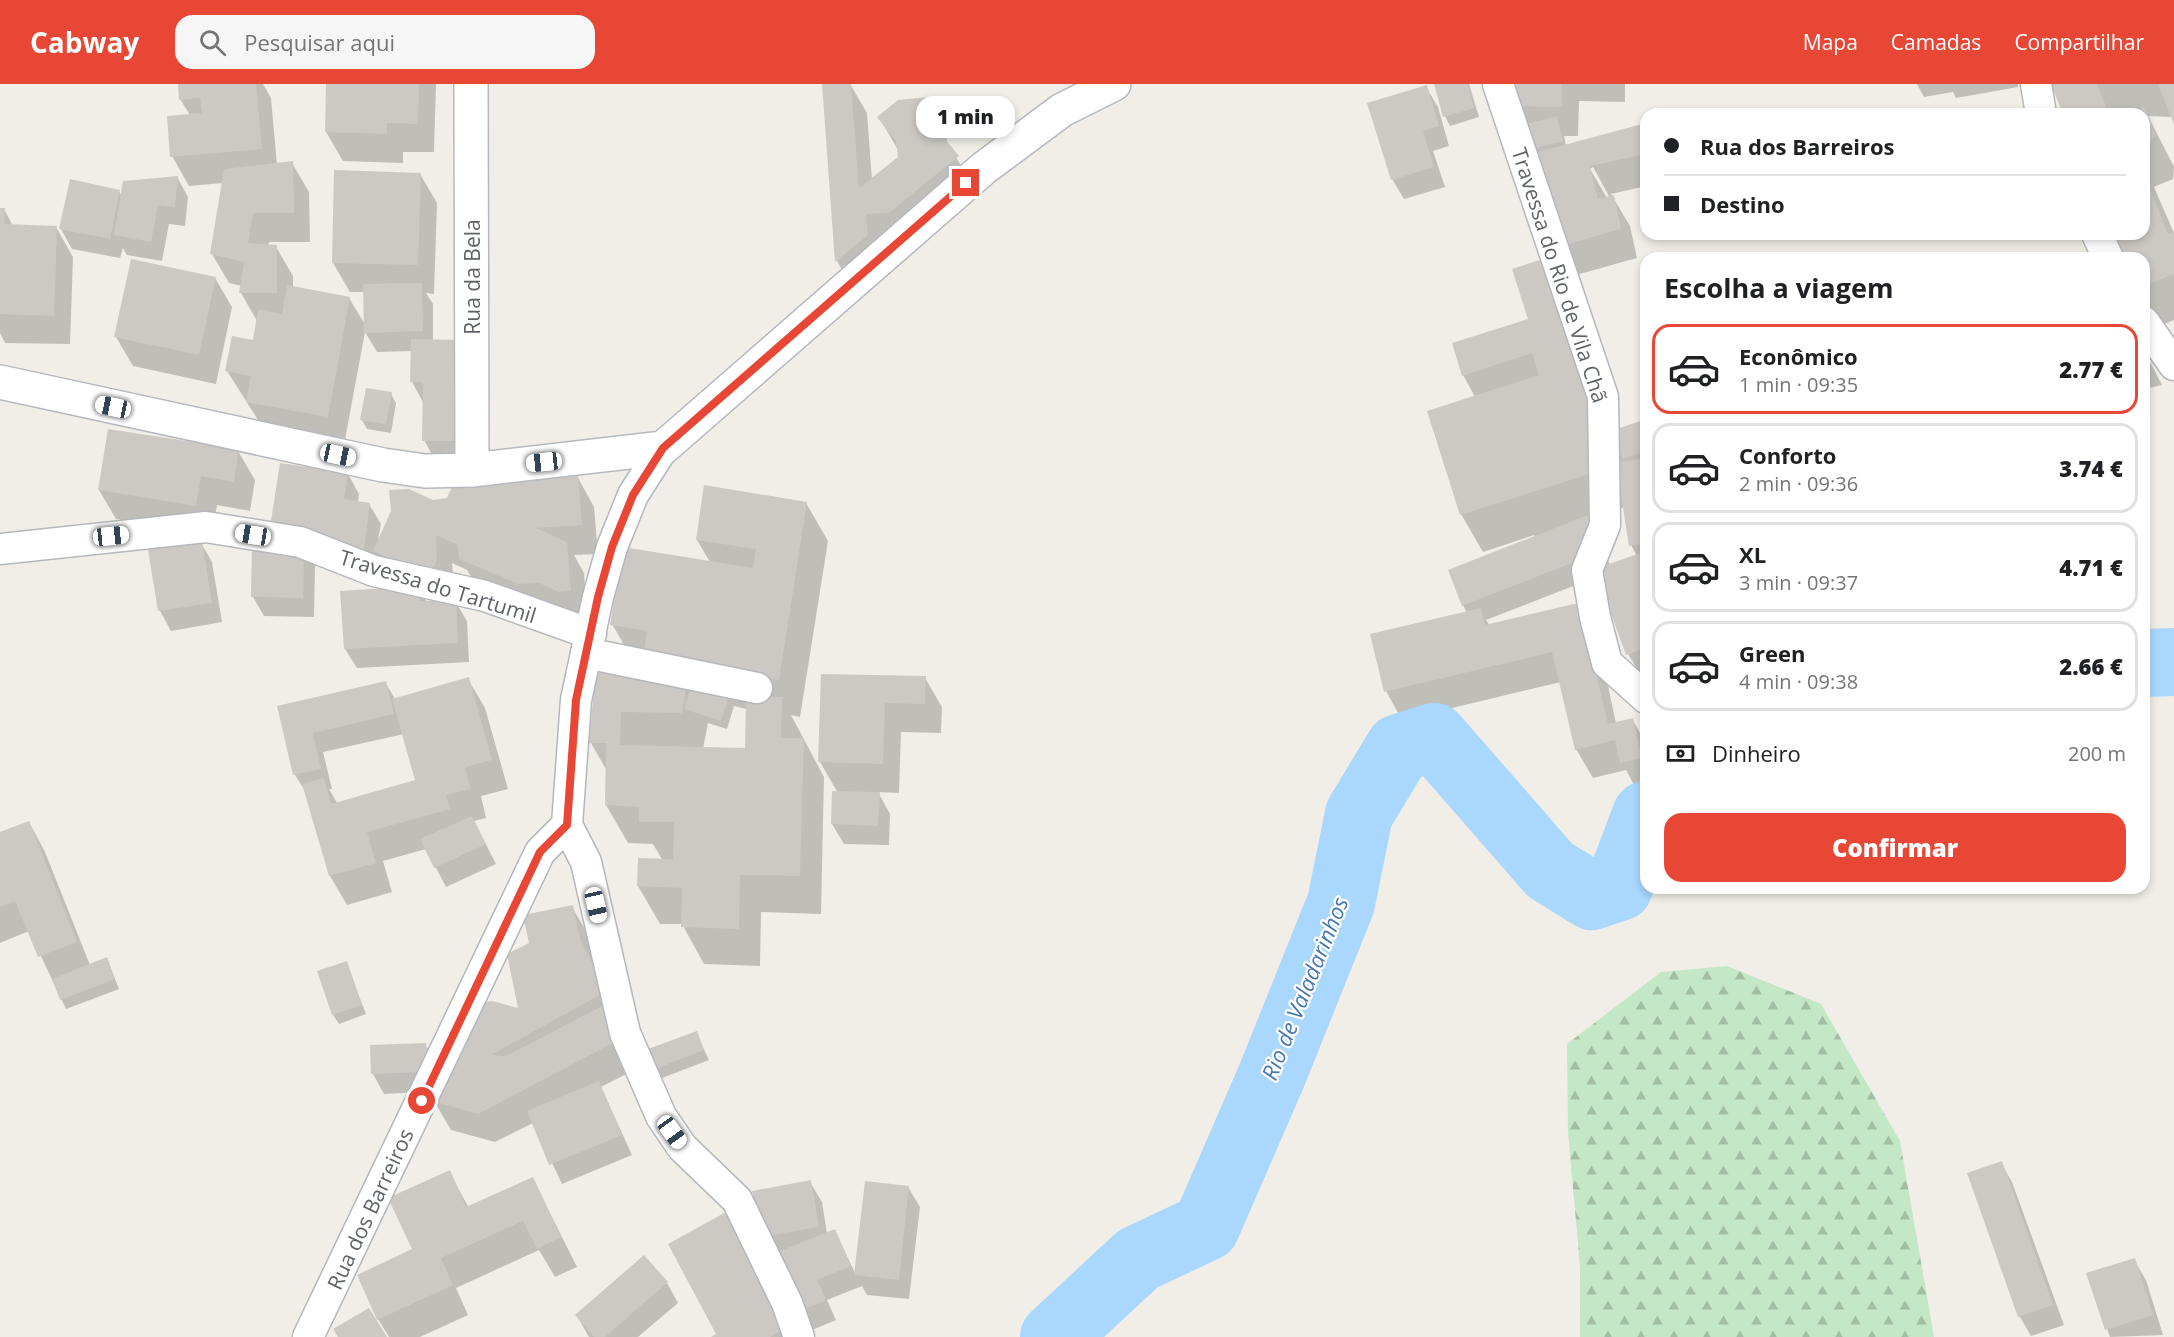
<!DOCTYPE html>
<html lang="pt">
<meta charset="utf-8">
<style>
body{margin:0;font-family:"Open Sans",sans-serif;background:#f6f6f6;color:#202124;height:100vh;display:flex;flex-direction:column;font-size:22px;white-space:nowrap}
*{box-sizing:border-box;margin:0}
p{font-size:20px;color:#757577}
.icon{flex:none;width:33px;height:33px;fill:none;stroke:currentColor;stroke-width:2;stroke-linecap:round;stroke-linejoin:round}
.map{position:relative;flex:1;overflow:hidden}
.panel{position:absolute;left:1640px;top:168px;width:510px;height:642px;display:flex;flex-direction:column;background:#fff;border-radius:18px;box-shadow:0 3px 9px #0003}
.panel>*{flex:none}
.banner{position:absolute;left:1640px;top:24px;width:510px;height:132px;border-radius:18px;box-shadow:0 3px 9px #0003;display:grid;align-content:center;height:132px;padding:0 24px;background:#fff}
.end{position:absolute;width:27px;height:27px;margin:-14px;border:8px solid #e84735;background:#fff;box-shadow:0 0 0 3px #fff}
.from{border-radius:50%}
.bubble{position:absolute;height:42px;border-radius:18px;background:#fff;box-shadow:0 3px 9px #0003;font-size:20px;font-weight:800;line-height:42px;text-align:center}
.car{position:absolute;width:18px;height:36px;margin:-18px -9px;border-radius:8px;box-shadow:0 0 4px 2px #0007;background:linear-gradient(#fff 24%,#345 0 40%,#fff 0 76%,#345 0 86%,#fff 0)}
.banner b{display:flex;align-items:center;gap:21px;height:57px;font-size:22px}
.banner b+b{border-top:2px solid #e0e0e0}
.banner i{width:15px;height:15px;background:#202124}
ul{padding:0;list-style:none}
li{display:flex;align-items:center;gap:18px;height:90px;margin:0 12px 9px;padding:0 12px;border:3px solid #e0e0e0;border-radius:18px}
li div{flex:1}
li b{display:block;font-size:22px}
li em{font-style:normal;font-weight:800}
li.current{border-color:#e84735}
li>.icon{width:54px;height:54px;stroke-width:1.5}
h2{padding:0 24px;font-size:27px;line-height:72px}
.pay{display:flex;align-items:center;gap:15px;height:66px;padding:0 24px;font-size:22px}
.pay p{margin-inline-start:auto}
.primary-button{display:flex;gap:12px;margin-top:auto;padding:12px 24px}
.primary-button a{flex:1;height:69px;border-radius:18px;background:#e84735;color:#fff;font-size:24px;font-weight:800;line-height:69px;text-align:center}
header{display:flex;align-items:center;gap:36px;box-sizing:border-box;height:84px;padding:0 30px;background:#e84735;color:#fff}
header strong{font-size:28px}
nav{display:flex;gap:33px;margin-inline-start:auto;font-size:21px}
.search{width:420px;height:54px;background:#f6f6f6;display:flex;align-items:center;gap:15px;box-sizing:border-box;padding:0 21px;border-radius:18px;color:#757577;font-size:22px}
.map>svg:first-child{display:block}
.forest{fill:url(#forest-firs)}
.shadow{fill:#0003;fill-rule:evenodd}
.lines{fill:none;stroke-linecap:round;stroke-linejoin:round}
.river{stroke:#a9d7fe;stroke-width:68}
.building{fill:#ccc9c4}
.street-casing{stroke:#b4b7bb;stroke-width:33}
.secondary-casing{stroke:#b5b9be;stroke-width:36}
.street{stroke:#fff;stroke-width:30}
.secondary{stroke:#fff;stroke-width:33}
.route{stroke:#e84735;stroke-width:8}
.labels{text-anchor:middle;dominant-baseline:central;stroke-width:4.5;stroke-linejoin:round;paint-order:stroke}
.street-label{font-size:21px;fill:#5e6267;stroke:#fff}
.water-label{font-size:22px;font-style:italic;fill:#4477b1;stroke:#fff}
</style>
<header>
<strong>Cabway</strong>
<div class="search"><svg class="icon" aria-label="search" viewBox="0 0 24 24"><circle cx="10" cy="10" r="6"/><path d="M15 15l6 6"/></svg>Pesquisar aqui</div>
<nav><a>Mapa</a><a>Camadas</a><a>Compartilhar</a></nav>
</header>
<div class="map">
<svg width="2174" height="1253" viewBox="0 0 2174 1253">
<defs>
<pattern id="forest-firs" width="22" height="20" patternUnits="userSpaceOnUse" patternTransform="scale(1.5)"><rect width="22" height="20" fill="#c4e7c5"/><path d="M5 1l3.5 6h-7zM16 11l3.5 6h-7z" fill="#a2bfa4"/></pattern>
</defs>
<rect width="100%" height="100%" fill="#f0eee7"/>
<path class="forest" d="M1727 882 1821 920 1900 1057 1934 1253H1580V1181L1568 1049 1567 960 1661 888Z"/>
<g class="shadow">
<path d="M179 0H263L271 14 277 81 292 79 309 108 310 158H269L268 162 276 163 293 192V204L349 214 366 242 365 208H350L333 179 420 90 437 119 434 210 426 209 433 220V257L467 377 435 376 424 356 423 318 412 298V267L377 268 365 248 344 361 265 347 227 287 254 257 257 237 241 209 242 202 229 199 212 170 223 99 189 102 172 72 190 31 180 15Z"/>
<path d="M327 0H436L434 68H403V79L343 77 326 48Z"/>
<path d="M850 0 867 29 872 96 899 74 898 66 879 33 929 15 945 44 947 59 974 102 853 206 837 177 824 1Z"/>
<path d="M1439 0H1469L1479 33 1450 42 1445 32Z"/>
<path d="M1507 0H1625V18L1579 17 1578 52H1564L1566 62 1646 40V102L1611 110 1630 142 1637 174 1576 191ZM1593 83 1610 114H1607L1590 85Z"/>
<path d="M1917 0H2018V3L1956 14 1953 8 1924 13Z"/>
<path d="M2052 0H2174V36L2173 33 2148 32 2174 83 2173 95 2154 103 2174 149V236L2158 243 2144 218V174H2123L2144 150V30H2065Z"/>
<path d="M1426 3 1438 23 1449 62 1433 67 1445 103 1404 115 1392 95Z"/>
<path d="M177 93 188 113 185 142 169 140 162 177 127 171 123 164 120 174 72 165 61 145 119 107 122 113Z"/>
<path d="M0 125H4L13 142 56 143 73 173 70 260 5 259 0 249Z"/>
<path d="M215 194 232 223 216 300 133 282 116 253Z"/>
<path d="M1530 236 1613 348 1640 338 1646 348V599L1628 570 1599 492 1486 536 1490 542 1590 518 1616 639 1632 635 1646 659V706L1638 708 1626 686 1593 694 1576 665 1561 598 1402 636 1386 607 1467 529 1463 521 1535 454 1534 451 1483 468 1461 430 1475 313 1463 291ZM1625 423 1631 461 1637 472 1610 481 1588 434Z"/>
<path d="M2144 266 2162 301 2144 305Z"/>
<path d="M391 310 396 319 391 349 367 345 362 336Z"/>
<path d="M238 367 255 396 250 427 217 421 212 451 116 435 99 406Z"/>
<path d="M348 390 359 410 358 418 369 420 381 440 378 456 433 417 578 394 594 423 598 470 574 471 584 489 587 536 478 504 467 486 452 479 455 517 467 537 469 578 357 584 345 565 410 504 392 496 376 470 374 484 311 474 315 482 314 533 264 532 253 513ZM422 509 441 518 427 519Z"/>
<path d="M806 419 828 457 800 633 791 631 824 693 821 830 761 828 760 882 704 880 682 840H660L638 802 639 776 663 777 653 760 628 759 606 721 607 687 591 659 634 578 612 540 710 478 697 456ZM734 622 747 625V666L703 665 708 639 727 645Z"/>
<path d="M201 459 212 478 222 538 171 547 160 527 150 467Z"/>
<path d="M822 591 925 594 942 623 941 649 901 648 899 709 878 708 890 730 889 761 844 760 832 740 838 709 820 678Z"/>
<path d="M468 595 485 624 508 705 481 712 486 734 474 737 496 780 446 803 426 765 383 777 392 808 347 821 330 792 307 710 295 691 279 623 385 598 395 615ZM404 650 417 697 337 719 329 705H332L323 668Z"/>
<path d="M29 738 45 768 90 881 107 875 119 905 66 925 29 847 0 859V750Z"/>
<path d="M572 823 589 852 638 984 601 1003 632 1071 562 1100 533 1039 495 1058 451 1046 434 1017 437 1007 384 1010 373 990 425 960 436 980 520 926 530 860Z"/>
<path d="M346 879 366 930 339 940 333 931Z"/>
<path d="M696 949 709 976 662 994 650 966Z"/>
<path d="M2001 1079 2012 1098 2064 1241 2031 1252 2020 1233 1968 1090Z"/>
<path d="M449 1088 469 1124 533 1095 577 1183 555 1193 539 1166 456 1204 468 1231 420 1253H389L378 1235Z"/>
<path d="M810 1098 822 1118 827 1150 835 1147 856 1191 908 1103 920 1123 909 1215 867 1211 862 1202 827 1216 836 1236 810 1247 761 1153Z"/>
<path d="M670 1161 796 1253H714L718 1251Z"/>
<path d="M2134 1176 2146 1196 2163 1251 2110 1253 2088 1190Z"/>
<path d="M667 1199 678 1219 638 1253H589L577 1232Z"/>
</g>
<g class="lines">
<g class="river">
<path d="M2144 579 2174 578"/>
<path d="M1054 1253 1138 1175 1206 1143 1272 991 1341 819 1359 730 1399 664 1434 653 1550 786 1592 812 1619 803 1646 731"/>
</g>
</g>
<g class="building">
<path d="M178 0H256L262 65 170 73 167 32 202 29 200 14 179 16Z"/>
<path d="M326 0H419L418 40 387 39V50L325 48Z"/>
<path d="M822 0H851L859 104 898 73 896 57 877 33 898 16 929 13 931 38 959 72 889 129 866 130 868 151 835 178Z"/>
<path d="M1434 0H1468L1474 24 1443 33Z"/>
<path d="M1505 0H1562V23L1505 22Z"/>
<path d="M2051 0H2097L2109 30H2063Z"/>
<path d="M2158 0H2174V40Z"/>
<path d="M1427 1 1439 42 1423 47 1434 83 1391 96 1367 19Z"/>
<path d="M2145 23 2156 51 2151 57 2144 60V30H2129Z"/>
<path d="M1557 32 1563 57 1529 66 1522 41Z"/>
<path d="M1646 39V70L1590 82 1598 115 1614 111 1621 145 1557 163 1527 71Z"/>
<path d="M293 77 294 129H253L248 159 277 161V209H239L244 178 210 170 224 85Z"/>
<path d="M334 86 421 89 418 181 332 179Z"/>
<path d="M2144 90 2168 150 2174 148V190L2144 202V174H2122L2112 150H2144Z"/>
<path d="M178 92 175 123 158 121 151 158 114 151 123 97Z"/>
<path d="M70 95 120 106 110 155 59 145Z"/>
<path d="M0 124H5L4 140 57 142 54 232 0 230Z"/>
<path d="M1549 173 1615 382 1460 431 1427 327 1539 291 1532 269 1462 292 1452 259 1528 235 1512 185Z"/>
<path d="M131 175 216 193 199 271 114 253Z"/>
<path d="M422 199 423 247 364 249 363 200Z"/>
<path d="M287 201 350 213 328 333 246 318 251 292 225 287 232 252 253 256 258 226 282 230Z"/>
<path d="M411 255 458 256 456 357H422L423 298H410Z"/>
<path d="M366 304 392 308 386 340 360 336Z"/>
<path d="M1641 337 1646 350V367L1622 375 1613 346Z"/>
<path d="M108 345 239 365 234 398 201 392 196 422 98 406Z"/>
<path d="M1646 374V459L1629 462 1616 379Z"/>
<path d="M280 379 348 389 344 415 370 419 364 465 269 450Z"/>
<path d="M578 392 582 441 536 444 567 458 571 507 559 508 539 499 518 500 459 475 458 461 436 451 437 475 432 488 422 489 373 467 391 427 389 406 409 405 433 416 447 414 453 401Z"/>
<path d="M704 401 807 418 779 596 643 575 647 547 610 541 623 463 753 484 756 465 696 456Z"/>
<path d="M1588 431 1602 467 1462 522 1448 486Z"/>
<path d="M202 457 212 519 158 527 148 466Z"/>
<path d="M252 460H304L303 514 251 513Z"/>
<path d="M1646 467V564L1626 571 1595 485Z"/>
<path d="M419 502 420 517 456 516 458 559 344 565 340 507Z"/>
<path d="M1591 516V568L1608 640 1633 634 1642 674 1620 679 1615 656 1575 666 1552 568 1384 608 1370 550 1481 524 1485 541Z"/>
<path d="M597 573 688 592 682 629 621 628 620 661 745 664 746 612 782 613 781 654H804L800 792 740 791 739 845 681 843 682 804 637 802 638 774 673 775 674 738H639V723L605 721 606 659H589Z"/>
<path d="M821 590 926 592 925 620 885 619 883 680 818 678Z"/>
<path d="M469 593 492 676 465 683 471 705 446 711 450 725 367 748 376 779 329 792 302 700 324 694 331 720 415 696 392 615Z"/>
<path d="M694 593 731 605 721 637 684 625Z"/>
<path d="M386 597 394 630 313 649 321 685 293 691 277 622Z"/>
<path d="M832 707 880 708 878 742 831 740Z"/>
<path d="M472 732 486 760 434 784 420 755Z"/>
<path d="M29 737 77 858 38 873 15 817 0 823V748Z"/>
<path d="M573 821 580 855 607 907 491 971 506 972 614 916 622 954 478 1030 433 1017 451 955 474 943 481 919 492 917 518 924 507 870 529 859 523 831Z"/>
<path d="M107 873 115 895 60 916 52 895Z"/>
<path d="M347 877 362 921 332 931 317 887Z"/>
<path d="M697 947 704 966 655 985 648 965Z"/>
<path d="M426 959 427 988 371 990 370 961Z"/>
<path d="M599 997 622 1051 549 1081 527 1027Z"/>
<path d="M2002 1077 2053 1221 2018 1233 1967 1089Z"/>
<path d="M450 1086 466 1123 533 1093 561 1153 537 1165 523 1137 441 1174 453 1201 377 1236 357 1191 412 1165 388 1114Z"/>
<path d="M811 1096 819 1143 760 1153 752 1107Z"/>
<path d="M865 1097 909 1102 899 1196 854 1191Z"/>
<path d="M726 1128 791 1241 770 1253H711L716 1250 668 1160Z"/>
<path d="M835 1145 851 1182 817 1196 826 1216 797 1228 773 1170Z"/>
<path d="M644 1171 668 1198 605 1253H594L575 1231Z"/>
<path d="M2135 1174 2153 1231 2105 1246 2086 1189Z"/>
<path d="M369 1224 387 1253H338L333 1245Z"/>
</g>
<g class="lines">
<defs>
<g id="street">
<path d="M1498 0 1603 313 1605 441 1587 486 1595 533 1607 579 1646 614"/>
<path d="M2036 0 2041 30"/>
<path d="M2097 150 2108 174"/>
<path d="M2144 238 2174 281"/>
<path d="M0 465 206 443 300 458 374 487 485 512 591 550"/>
<path d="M586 569 757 604"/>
<path d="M567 741 586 778 625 949 661 1032 682 1063 737 1116 787 1219 799 1253"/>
<path d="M308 1253 540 768 567 741 576 616 598 513 612 463 633 411 663 364"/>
</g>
<g id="secondary">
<path d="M471 0 472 386"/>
<path d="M0 298 383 381 425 387 472 386 663 364 984 84 1062 26 1114 0"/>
</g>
</defs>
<use href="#street" class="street-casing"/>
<use href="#secondary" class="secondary-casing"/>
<use href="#street" class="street"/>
<use href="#secondary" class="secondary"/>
</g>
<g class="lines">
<path class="route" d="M422 1017 540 768 567 741 576 616 598 513 612 463 633 411 663 364 966 99"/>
</g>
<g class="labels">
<g class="street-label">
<text transform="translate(1560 191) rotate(72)">Travessa do Rio de Vila Chã</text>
<text transform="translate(472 193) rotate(-90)">Rua da Bela</text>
<text transform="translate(438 502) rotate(17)">Travessa do Tartumil</text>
<text transform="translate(370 1125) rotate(-65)">Rua dos Barreiros</text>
</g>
<g class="water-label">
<text transform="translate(1304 904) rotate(-68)">Rio de Valadarinhos</text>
</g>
</g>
</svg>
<i class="end from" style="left:422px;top:1017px"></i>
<i class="end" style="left:966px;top:99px"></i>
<div class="bubble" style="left:916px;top:12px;width:99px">1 min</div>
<i class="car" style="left:113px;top:323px;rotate:282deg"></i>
<i class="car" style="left:338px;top:371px;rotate:102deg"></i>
<i class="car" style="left:544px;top:378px;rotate:264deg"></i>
<i class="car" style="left:253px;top:451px;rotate:280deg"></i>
<i class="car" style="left:111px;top:452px;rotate:84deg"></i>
<i class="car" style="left:596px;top:821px;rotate:167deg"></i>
<i class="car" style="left:672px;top:1048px;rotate:144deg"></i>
<div class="banner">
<b><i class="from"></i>Rua dos Barreiros</b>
<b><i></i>Destino</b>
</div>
<section class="panel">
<h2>Escolha a viagem</h2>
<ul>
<li class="current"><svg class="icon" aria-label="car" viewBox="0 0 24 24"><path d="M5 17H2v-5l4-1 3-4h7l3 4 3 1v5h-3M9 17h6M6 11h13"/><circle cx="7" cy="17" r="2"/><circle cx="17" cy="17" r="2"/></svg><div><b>Econômico</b><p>1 min · 09:35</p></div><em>2.77 €</em></li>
<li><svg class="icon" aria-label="car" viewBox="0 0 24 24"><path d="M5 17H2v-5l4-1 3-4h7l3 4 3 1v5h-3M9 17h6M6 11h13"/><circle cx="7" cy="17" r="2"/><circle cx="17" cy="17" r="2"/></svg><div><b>Conforto</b><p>2 min · 09:36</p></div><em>3.74 €</em></li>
<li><svg class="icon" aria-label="car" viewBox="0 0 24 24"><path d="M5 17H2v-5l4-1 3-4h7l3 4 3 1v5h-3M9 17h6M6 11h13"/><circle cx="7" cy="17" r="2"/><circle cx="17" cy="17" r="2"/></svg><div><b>XL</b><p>3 min · 09:37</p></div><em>4.71 €</em></li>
<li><svg class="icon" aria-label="car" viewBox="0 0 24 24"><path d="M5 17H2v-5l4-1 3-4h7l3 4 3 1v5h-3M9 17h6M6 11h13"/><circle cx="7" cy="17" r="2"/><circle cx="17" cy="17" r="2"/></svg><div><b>Green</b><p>4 min · 09:38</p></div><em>2.66 €</em></li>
</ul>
<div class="pay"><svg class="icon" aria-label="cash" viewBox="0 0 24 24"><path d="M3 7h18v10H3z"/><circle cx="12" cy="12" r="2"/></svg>Dinheiro<p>200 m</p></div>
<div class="primary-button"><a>Confirmar</a></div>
</section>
</div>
